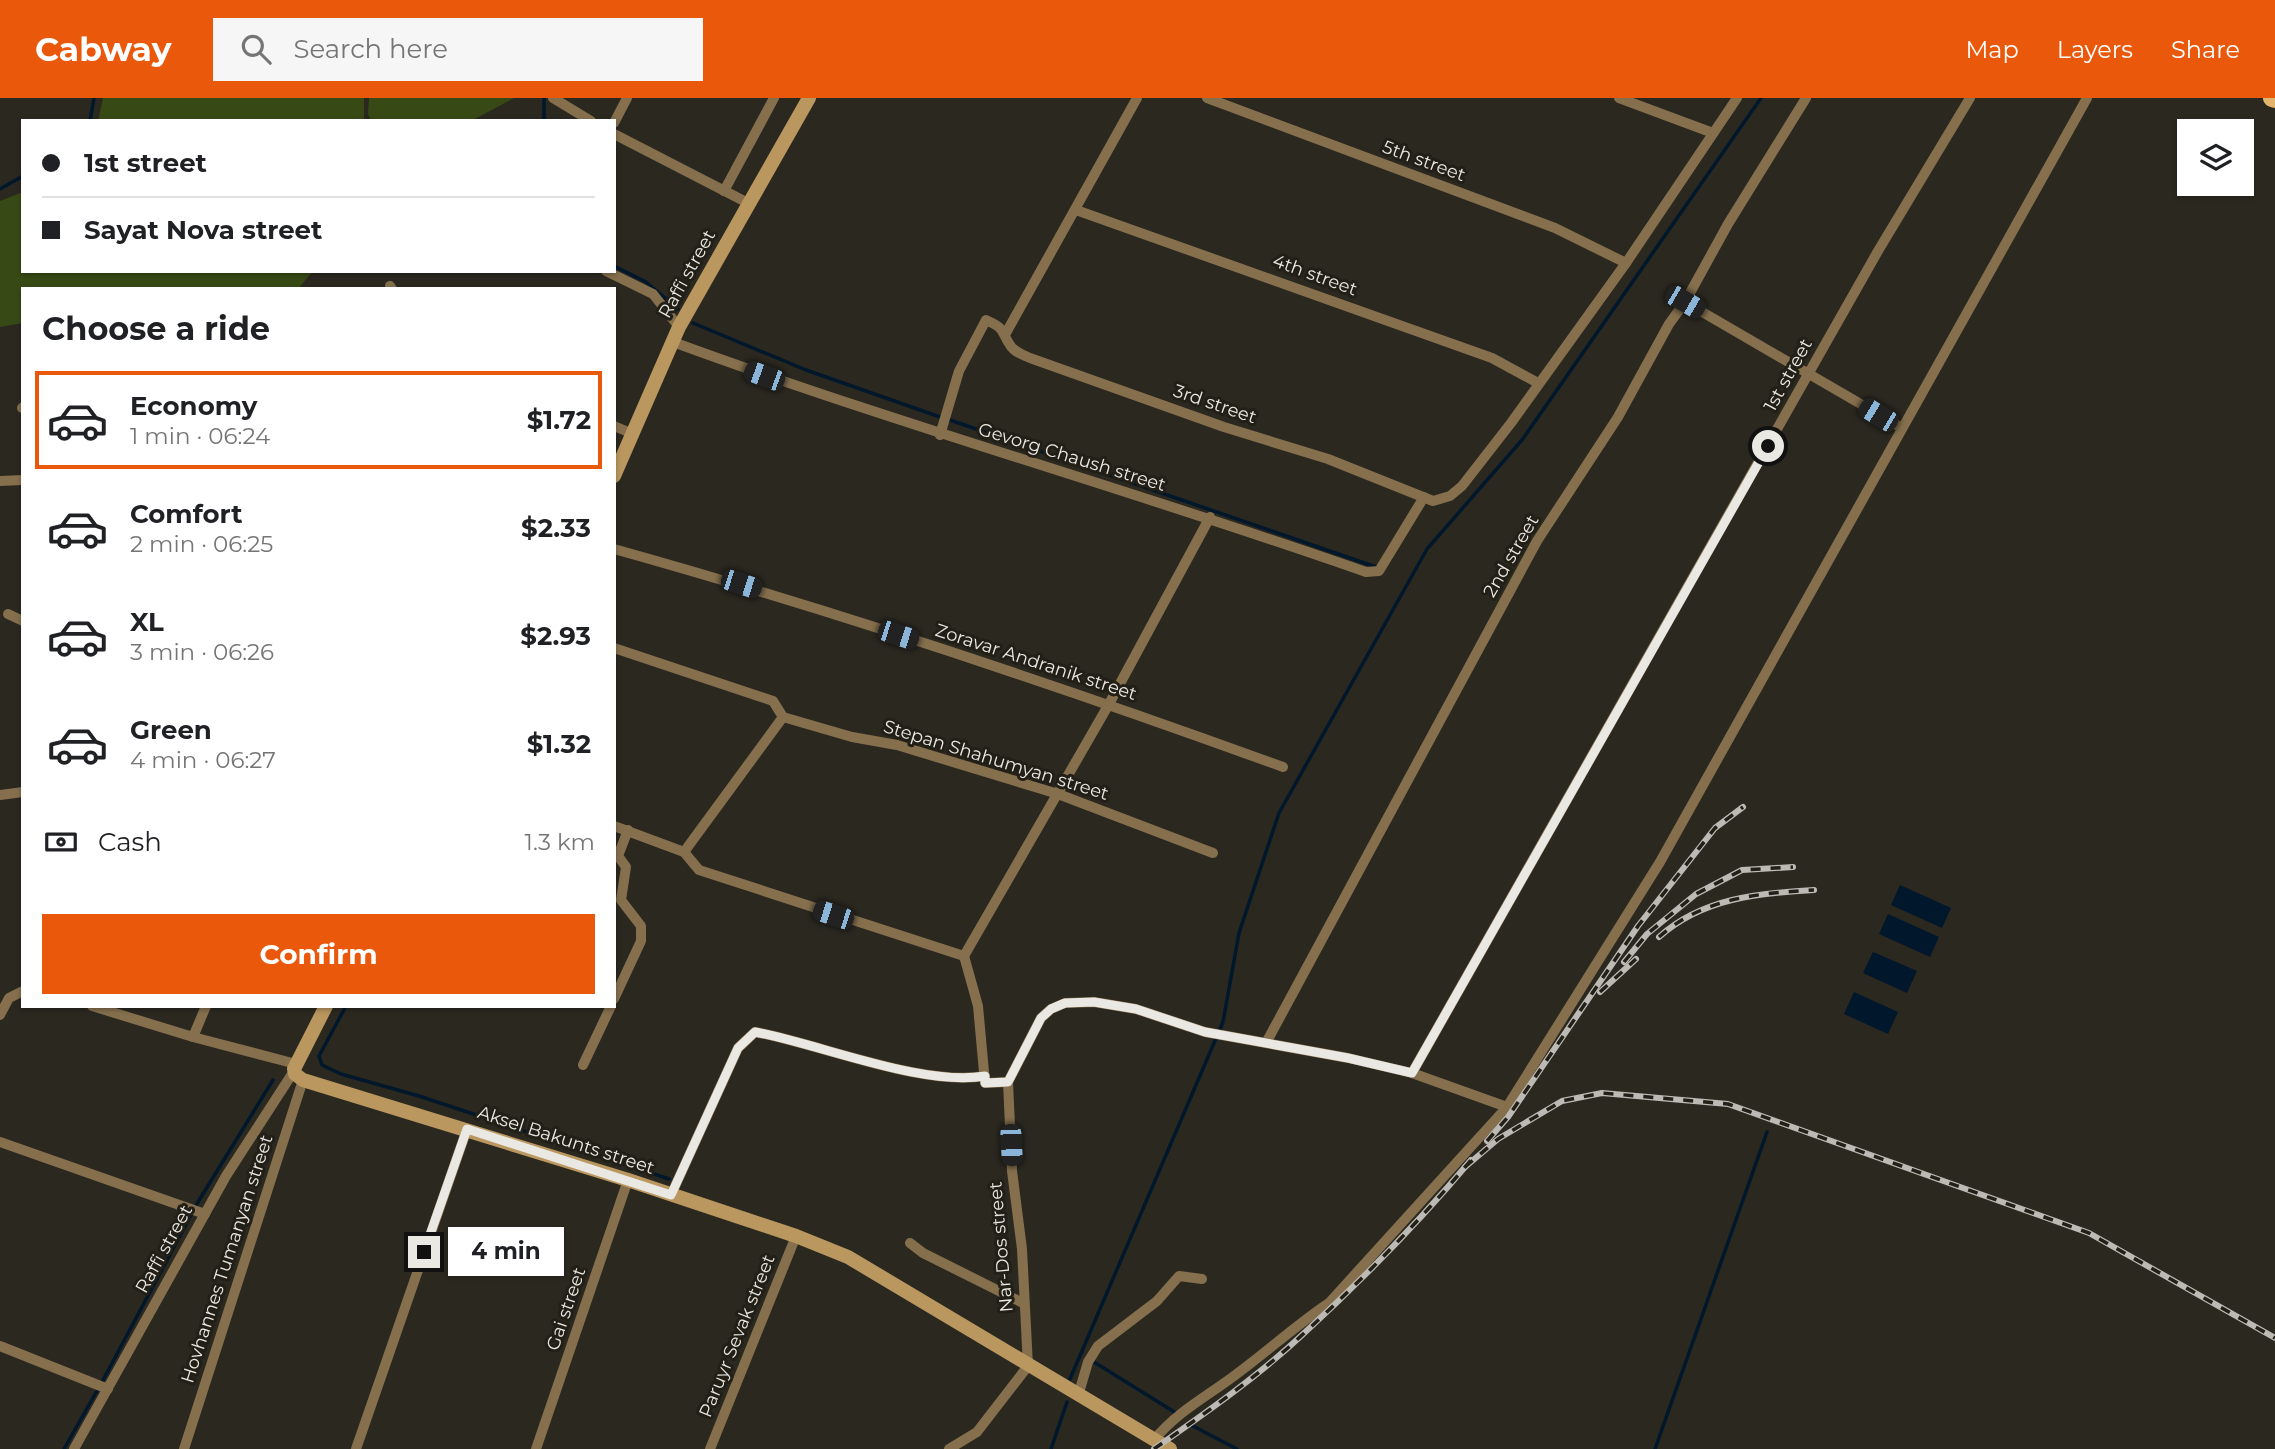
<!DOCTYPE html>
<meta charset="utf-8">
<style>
body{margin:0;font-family:Montserrat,sans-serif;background:#f6f6f6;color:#202124;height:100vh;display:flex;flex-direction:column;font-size:26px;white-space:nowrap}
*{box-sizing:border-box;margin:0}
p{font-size:23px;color:#757577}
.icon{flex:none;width:38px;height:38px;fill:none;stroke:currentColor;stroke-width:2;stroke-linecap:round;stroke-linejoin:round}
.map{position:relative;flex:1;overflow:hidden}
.details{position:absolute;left:21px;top:189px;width:595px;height:721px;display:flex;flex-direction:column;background:#fff;border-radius:0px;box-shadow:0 2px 5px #0004}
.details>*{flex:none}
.hud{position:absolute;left:21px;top:21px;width:595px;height:154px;border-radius:0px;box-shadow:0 2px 5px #0004;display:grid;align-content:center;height:154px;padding:0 21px;background:#fff}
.tools{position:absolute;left:2177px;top:21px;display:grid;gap:14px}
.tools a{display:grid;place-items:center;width:77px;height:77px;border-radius:0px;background:#fff;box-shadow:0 2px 5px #0004;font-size:35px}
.end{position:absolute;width:32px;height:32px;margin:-16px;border:9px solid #eae8e3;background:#111;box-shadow:0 0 0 4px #111}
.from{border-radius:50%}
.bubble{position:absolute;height:49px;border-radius:0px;background:#fff;box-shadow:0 2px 5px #0004;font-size:23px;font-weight:700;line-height:49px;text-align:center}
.car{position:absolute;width:21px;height:42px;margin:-21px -10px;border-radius:9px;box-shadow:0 0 5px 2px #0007;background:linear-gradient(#222 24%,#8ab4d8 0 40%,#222 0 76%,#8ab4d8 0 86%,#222 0)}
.hud b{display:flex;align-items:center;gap:24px;height:66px;font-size:26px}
.hud b+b{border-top:2px solid #e0e0e0}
.hud i{width:18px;height:18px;background:#202124}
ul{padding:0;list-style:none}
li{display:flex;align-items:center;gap:21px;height:98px;margin:0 14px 10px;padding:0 7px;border:4px solid transparent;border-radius:0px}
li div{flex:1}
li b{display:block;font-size:26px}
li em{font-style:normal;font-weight:700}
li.active{border-color:#ea580c}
li>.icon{width:63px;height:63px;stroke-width:1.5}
h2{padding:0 21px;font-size:32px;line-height:84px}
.pay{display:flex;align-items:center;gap:18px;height:77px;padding:0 21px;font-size:26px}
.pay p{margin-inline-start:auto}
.button{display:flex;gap:14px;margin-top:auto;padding:14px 21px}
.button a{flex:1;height:80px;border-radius:0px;background:#ea580c;color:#fff;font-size:28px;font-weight:700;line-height:80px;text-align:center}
header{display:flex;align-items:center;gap:42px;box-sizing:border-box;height:98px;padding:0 35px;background:#ea580c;color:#fff}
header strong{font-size:33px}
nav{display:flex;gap:38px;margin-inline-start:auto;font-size:24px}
.search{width:490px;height:63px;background:#f6f6f6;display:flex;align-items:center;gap:18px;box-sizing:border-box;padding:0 24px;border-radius:0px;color:#757577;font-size:26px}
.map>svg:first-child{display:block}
.green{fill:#374a15}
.water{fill:#01172b}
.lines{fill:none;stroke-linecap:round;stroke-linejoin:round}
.stream{stroke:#01172b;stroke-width:3.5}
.minor{stroke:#856f4d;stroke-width:10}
.secondary{stroke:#ba975f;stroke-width:14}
.primary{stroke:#e3b56c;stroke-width:18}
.rail-casing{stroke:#bcbab4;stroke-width:6}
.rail{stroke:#221f17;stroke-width:3.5;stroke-dasharray:10;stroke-linecap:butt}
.route{stroke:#eae8e3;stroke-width:9}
.labels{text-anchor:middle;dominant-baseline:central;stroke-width:6;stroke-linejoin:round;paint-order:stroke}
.street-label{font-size:18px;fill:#eae8e3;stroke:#221f17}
</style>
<header>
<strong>Cabway</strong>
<div class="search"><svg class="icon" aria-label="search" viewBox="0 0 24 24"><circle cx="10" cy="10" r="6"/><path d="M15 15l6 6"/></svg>Search here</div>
<nav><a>Map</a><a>Layers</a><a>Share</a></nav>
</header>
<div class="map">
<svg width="2275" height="1351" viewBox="0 0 2275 1351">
<rect width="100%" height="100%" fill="#2b2820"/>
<g class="green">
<path d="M103 0H364V23H98Z"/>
<path d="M369 0H514L471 23H371L368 16Z"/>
<path d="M23 94V173H313L298 191H23V225L0 229V103Z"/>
</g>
<g class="water">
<path d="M1900 787 1951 810 1942 830 1891 807Z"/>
<path d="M1888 816 1939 839 1930 859 1879 836Z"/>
<path d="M1873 854 1917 873 1907 895 1863 875Z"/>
<path d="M1854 894 1898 914 1888 936 1844 916Z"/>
</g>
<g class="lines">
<g class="stream">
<path d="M90 23 94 0"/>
<path d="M544 23V0"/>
<path d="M0 91 23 78"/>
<path d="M614 168 646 184 678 211"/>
<path d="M693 225 806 272 943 320"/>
<path d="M950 322 1376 469"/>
<path d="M346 908 319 958 322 967 341 976 419 998 669 1081"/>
<path d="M1094 1264 1176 1315"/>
<path d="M1070 1281 1223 924 1239 835 1279 715 1427 451 1522 342 1761 0"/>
<path d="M102 1284 198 1104 273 982"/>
<path d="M1193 1328 1237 1351"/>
<path d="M64 1351 98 1291"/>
<path d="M1051 1351 1067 1304"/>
<path d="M1655 1351 1767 1034"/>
</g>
<g class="minor">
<path d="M553 0 591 23"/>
<path d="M1207 0 1555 130 1626 165"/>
<path d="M1619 0 1713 35"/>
<path d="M614 25 627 0"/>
<path d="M614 36 748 105"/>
<path d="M724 93 774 0"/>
<path d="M1076 112 1492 260 1538 285"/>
<path d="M606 173 653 196 679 229"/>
<path d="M390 188 392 191"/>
<path d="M1685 204 1902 330"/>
<path d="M1006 235 1137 0"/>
<path d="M673 244C902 328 1136 393 1366 474L1379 473 1424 399"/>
<path d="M22 310 23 309"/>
<path d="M614 328 633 336"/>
<path d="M940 337 959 273 986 222C1006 231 1000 232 1010 247 1014 254 1023 257 1030 260L1224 329 1328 361 1433 403 1450 398 1462 388 1511 325 1626 165 1737 0"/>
<path d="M0 383 23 382"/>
<path d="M614 451C840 514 1063 589 1283 669"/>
<path d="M8 516 23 523"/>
<path d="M614 550 773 603 783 619 852 639 897 647 1058 696 1213 755"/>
<path d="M0 697 23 694"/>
<path d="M614 728 684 754 699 772 964 858"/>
<path d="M684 754 783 619"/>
<path d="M964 858 1109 606 1210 419"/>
<path d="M964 858 978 908 985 985 1008 984"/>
<path d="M614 901 641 843V828L621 802 626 769 618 758 628 732"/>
<path d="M92 908 193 939 296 966"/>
<path d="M0 917 9 900 23 893"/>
<path d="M193 939 206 908"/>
<path d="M1266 945 1537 443 1618 319 1669 226 1685 204 1728 126 1806 0"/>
<path d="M583 967 611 908"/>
<path d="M1412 975 1878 153 1970 0"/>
<path d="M0 1044 205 1116"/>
<path d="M671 1097 738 950 755 934C820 946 923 989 985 978"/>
<path d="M910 1145 923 1155 1023 1205"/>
<path d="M0 1248 108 1291"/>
<path d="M1078 1298 1088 1264 1098 1248 1157 1203 1179 1178 1202 1181"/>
<path d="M1154 1342C1177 1314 1206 1299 1234 1278 1267 1254 1296 1227 1329 1205L1507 1009 1660 764 2087 0"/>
<path d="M74 1351 226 1078 294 973"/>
<path d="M184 1351 303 982"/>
<path d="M356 1351 467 1031"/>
<path d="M536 1351 628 1082"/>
<path d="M710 1351 796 1138"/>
<path d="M949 1351 977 1334 1028 1268 1022 1151 1012 1073 1008 984 1041 920 1051 911 1065 905 1094 904 1136 911 1205 934 1348 960 1412 975 1507 1009"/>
</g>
<g class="secondary">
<path d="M614 378 679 229 809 0"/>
<path d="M326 908 294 971 295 976 303 982 628 1082 796 1138 848 1159 1170 1351"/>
</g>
<path class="primary" d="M2272 0 2275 1"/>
<defs>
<g id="rail">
<path d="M1659 839C1702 800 1759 795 1814 792"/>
<path d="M1624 864 1647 836 1696 796 1742 772 1793 769"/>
<path d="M1600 894 1636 861"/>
<path d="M1487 1043 1508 1019 1638 828 1715 730 1743 709"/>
<path d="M1465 1069 1498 1041 1562 1003 1602 995 1728 1006 2089 1135 2275 1240"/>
<path d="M1154 1351C1204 1316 1256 1280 1301 1238 1361 1183 1419 1124 1471 1062"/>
</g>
</defs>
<use href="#rail" class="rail-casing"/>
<use href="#rail" class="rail"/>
</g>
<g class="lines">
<path class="route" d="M424 1154 467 1031 671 1097 738 950 755 934C820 946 923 989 985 978V985L1008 984 1041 920 1051 911 1065 905 1094 904 1136 911 1205 934 1348 960 1412 975 1768 348"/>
</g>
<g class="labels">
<g class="street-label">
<text transform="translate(1424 63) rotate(20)">5th street</text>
<text transform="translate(687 176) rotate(-61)">Raffi street</text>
<text transform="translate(1315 177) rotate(20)">4th street</text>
<text transform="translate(1788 277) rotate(-61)">1st street</text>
<text transform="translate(1215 306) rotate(19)">3rd street</text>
<text transform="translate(1072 359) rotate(17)">Gevorg Chaush street</text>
<text transform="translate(1511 458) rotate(-60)">2nd street</text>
<text transform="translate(1036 564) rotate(18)">Zoravar Andranik street</text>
<text transform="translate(996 662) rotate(17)">Stepan Shahumyan street</text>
<text transform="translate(566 1042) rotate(18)">Aksel Bakunts street</text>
<text transform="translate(1001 1149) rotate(-95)">Nar-Dos street</text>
<text transform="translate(164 1151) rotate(-61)">Raffi street</text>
<text transform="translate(227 1161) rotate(-72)">Hovhannes Tumanyan street</text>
<text transform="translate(566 1211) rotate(-71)">Gai street</text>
<text transform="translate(737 1238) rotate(-68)">Paruyr Sevak street</text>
</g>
</g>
</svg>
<div class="tools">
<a><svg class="icon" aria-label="layers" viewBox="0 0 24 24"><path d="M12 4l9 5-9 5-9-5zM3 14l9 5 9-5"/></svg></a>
</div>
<i class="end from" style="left:1768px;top:348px"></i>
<i class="end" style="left:424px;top:1154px"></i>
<div class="bubble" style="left:448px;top:1129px;width:116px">4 min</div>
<i class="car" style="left:1685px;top:204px;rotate:120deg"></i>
<i class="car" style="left:764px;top:278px;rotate:290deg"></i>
<i class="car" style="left:1878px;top:317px;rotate:301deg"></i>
<i class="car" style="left:741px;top:486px;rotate:108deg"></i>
<i class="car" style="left:898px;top:537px;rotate:108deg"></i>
<i class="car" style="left:833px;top:817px;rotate:288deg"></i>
<i class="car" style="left:1011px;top:1047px;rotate:177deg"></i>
<div class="hud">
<b><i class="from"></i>1st street</b>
<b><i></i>Sayat Nova street</b>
</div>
<section class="details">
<h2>Choose a ride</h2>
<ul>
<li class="active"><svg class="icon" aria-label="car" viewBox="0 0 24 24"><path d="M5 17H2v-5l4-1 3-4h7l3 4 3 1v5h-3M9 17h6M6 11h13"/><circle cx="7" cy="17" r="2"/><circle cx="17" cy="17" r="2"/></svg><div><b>Economy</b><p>1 min · 06:24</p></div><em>$1.72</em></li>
<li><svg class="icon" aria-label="car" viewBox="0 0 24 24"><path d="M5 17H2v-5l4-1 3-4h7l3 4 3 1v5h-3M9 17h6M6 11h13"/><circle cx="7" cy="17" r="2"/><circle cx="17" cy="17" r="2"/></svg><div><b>Comfort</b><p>2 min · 06:25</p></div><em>$2.33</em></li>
<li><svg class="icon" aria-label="car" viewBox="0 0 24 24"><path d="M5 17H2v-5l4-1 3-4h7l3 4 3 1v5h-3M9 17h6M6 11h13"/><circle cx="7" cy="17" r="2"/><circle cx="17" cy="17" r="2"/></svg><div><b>XL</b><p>3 min · 06:26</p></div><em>$2.93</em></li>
<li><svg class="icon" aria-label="car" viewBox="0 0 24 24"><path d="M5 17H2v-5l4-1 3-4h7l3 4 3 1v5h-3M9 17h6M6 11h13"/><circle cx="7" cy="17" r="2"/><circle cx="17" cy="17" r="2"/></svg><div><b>Green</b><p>4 min · 06:27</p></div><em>$1.32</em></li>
</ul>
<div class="pay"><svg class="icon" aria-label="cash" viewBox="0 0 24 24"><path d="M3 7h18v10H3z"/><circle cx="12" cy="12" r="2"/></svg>Cash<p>1.3 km</p></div>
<div class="button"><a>Confirm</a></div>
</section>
</div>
